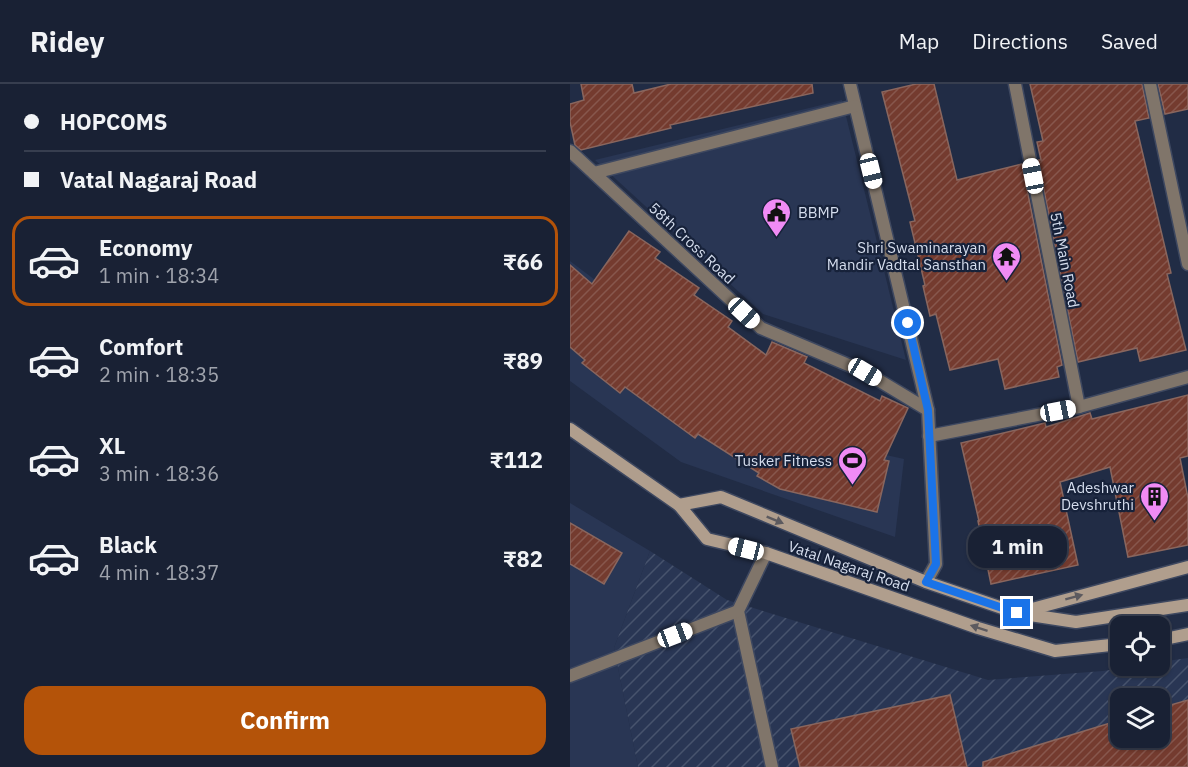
<!DOCTYPE html>
<meta charset="utf-8">
<style>
body{margin:0;font-family:"IBM Plex Sans",sans-serif;background:#262e40;color:#f1f3f6;height:100vh;display:flex;flex-direction:column;font-size:22px;white-space:nowrap}
*{box-sizing:border-box;margin:0}
p{font-size:20px;color:#9fa3ac}
.icon{flex:none;width:33px;height:33px;fill:none;stroke:currentColor;stroke-width:2;stroke-linecap:round;stroke-linejoin:round}
.map{position:relative;flex:1;overflow:hidden}
.details{display:flex;flex-direction:column;background:#192134;width:570px}
.details>*{flex:none}
.banner{display:grid;align-content:center;height:132px;padding:0 24px;background:#192134}
.fabs{position:absolute;left:540px;top:532px;display:grid;gap:12px}
.fabs a{display:grid;place-items:center;width:60px;height:60px;border-radius:12px;background:#192134;box-shadow:0 2px 4px #0004,0 0 0 2px #373e4f;font-size:30px}
.end{position:absolute;width:27px;height:27px;margin:-14px;border:8px solid #1a73e8;background:#fff;box-shadow:0 0 0 3px #fff}
.from{border-radius:50%}
.bubble{position:absolute;height:42px;border-radius:18px;background:#192134;box-shadow:0 2px 4px #0004,0 0 0 2px #373e4f;font-size:20px;font-weight:800;line-height:42px;text-align:center}
.car{position:absolute;width:18px;height:36px;margin:-18px -9px;border-radius:8px;box-shadow:0 0 4px 2px #0007;background:linear-gradient(#fff 24%,#345 0 40%,#fff 0 76%,#345 0 86%,#fff 0)}
.banner b{display:flex;align-items:center;gap:21px;height:57px;font-size:22px}
.banner b+b{border-top:2px solid #373e4f}
.banner i{width:15px;height:15px;background:#f1f3f6}
ul{padding:0;list-style:none}
li{display:flex;align-items:center;gap:18px;height:90px;margin:0 12px 9px;padding:0 12px;border:3px solid transparent;border-radius:18px}
li div{flex:1}
li b{display:block;font-size:22px}
li em{font-style:normal;font-weight:800}
li.selected{border-color:#b45309}
li>.icon{width:54px;height:54px;stroke-width:1.5}
.primary-button{display:flex;gap:12px;margin-top:auto;padding:12px 24px}
.primary-button a{flex:1;height:69px;border-radius:18px;background:#b45309;color:#fff;font-size:24px;font-weight:800;line-height:69px;text-align:center}
header{display:flex;align-items:center;gap:36px;box-sizing:border-box;height:84px;padding:0 30px;background:#192134;border-bottom:2px solid #373e4f}
header strong{font-size:28px}
nav{display:flex;gap:33px;margin-inline-start:auto;font-size:21px}
main{display:flex;flex:1;min-height:0}
.map>svg:first-child{display:block}
.built{fill:#293654}
.industrial{fill:url(#industrial-furrows);fill-rule:evenodd}
.building{fill:url(#building-hatch);stroke:#89665e;stroke-width:1.5}
.lines{fill:none;stroke-linecap:round;stroke-linejoin:round}
.street-casing{stroke:#3e4860;stroke-width:15}
.secondary-casing{stroke:#3e4860;stroke-width:15}
.street{stroke:#80756a;stroke-width:12}
.secondary{stroke:#b09e8d;stroke-width:12}
.oneway{fill:#5c5a5f}
.route{stroke:#1a73e8;stroke-width:8}
.labels{text-anchor:middle;dominant-baseline:central;stroke-width:4.5;stroke-linejoin:round;paint-order:stroke}
.poi-label{font-size:15px;fill:#d6deee;stroke:#17223a;text-anchor:end}
.street-label{font-size:15px;fill:#d6deee;stroke:#17223a}
</style>
<header>
<strong>Ridey</strong>
<nav><a>Map</a><a>Directions</a><a>Saved</a></nav>
</header>
<main>
<section class="details">
<div class="banner">
<b><i class="from"></i>HOPCOMS</b>
<b><i></i>Vatal Nagaraj Road</b>
</div>
<ul>
<li class="selected"><svg class="icon" aria-label="car" viewBox="0 0 24 24"><path d="M5 17H2v-5l4-1 3-4h7l3 4 3 1v5h-3M9 17h6M6 11h13"/><circle cx="7" cy="17" r="2"/><circle cx="17" cy="17" r="2"/></svg><div><b>Economy</b><p>1 min · 18:34</p></div><em>₹66</em></li>
<li><svg class="icon" aria-label="car" viewBox="0 0 24 24"><path d="M5 17H2v-5l4-1 3-4h7l3 4 3 1v5h-3M9 17h6M6 11h13"/><circle cx="7" cy="17" r="2"/><circle cx="17" cy="17" r="2"/></svg><div><b>Comfort</b><p>2 min · 18:35</p></div><em>₹89</em></li>
<li><svg class="icon" aria-label="car" viewBox="0 0 24 24"><path d="M5 17H2v-5l4-1 3-4h7l3 4 3 1v5h-3M9 17h6M6 11h13"/><circle cx="7" cy="17" r="2"/><circle cx="17" cy="17" r="2"/></svg><div><b>XL</b><p>3 min · 18:36</p></div><em>₹112</em></li>
<li><svg class="icon" aria-label="car" viewBox="0 0 24 24"><path d="M5 17H2v-5l4-1 3-4h7l3 4 3 1v5h-3M9 17h6M6 11h13"/><circle cx="7" cy="17" r="2"/><circle cx="17" cy="17" r="2"/></svg><div><b>Black</b><p>4 min · 18:37</p></div><em>₹82</em></li>
</ul>
<div class="primary-button"><a>Confirm</a></div>
</section>
<div class="map">
<svg width="618" height="683" viewBox="0 0 618 683">
<defs>
<pattern id="industrial-furrows" width="10" height="10" patternUnits="userSpaceOnUse" patternTransform="scale(1.5)"><rect width="10" height="10" fill="#293654"/><path d="M-1 1l2-2M0 10L10 0M9 11l2-2" fill="none" stroke="#47536d"/></pattern>
<pattern id="building-hatch" width="6" height="6" patternUnits="userSpaceOnUse" patternTransform="scale(1.5)"><rect width="6" height="6" fill="#743b2f"/><path d="M-1 1l2-2M0 6l6-6M5 7l2-2" fill="none" stroke="#87574d"/></pattern>
</defs>
<rect width="100%" height="100%" fill="#212c45"/>
<g class="built">
<path d="M272 16 336 276 193 230 25 76Z"/>
<path d="M0 177 231 352 334 375 325 453 111 378 0 297Z"/>
<path d="M0 419 80 467 44 564 68 683H0Z"/>
</g>
<path class="industrial" d="M80 467 157 516 418 596 533 587 565 582H590V578L618 574V683H68L44 564ZM550 615H590V654H550Z"/>
<g class="building">
<path d="M11 0H62L64 9 101 0H242L243 9 100 41 101 44 11 66 5 61 0 38V20L14 16Z"/>
<path d="M346 0H364L387 96 452 80 492 281 487 283 489 293 435 305 428 275 380 286 366 230 360 232 353 202 355 201 340 138 345 137 312 8Z"/>
<path d="M460 0H572L579 34 565 37 601 189 597 190 616 266 570 277 567 264 508 278 468 76H471L467 58 473 57Z"/>
<path d="M588 0H618V25L595 30Z"/>
<path d="M59 147 90 168 85 174 129 204 124 211 162 237 158 243 196 271 202 258 237 273 234 279 310 317 312 312 338 324 314 376 319 377 307 428 210 405 187 392 189 389 128 350 125 354 55 303 50 309 12 279 15 276 0 263V181L22 200Z"/>
<path d="M618 311V372L610 374 618 414V461L558 473 540 383 490 398 508 481 421 500 408 437H409L391 359 475 339 476 343 520 329 522 335Z"/>
<path d="M0 439 52 469 34 500 0 480Z"/>
<path d="M380 611 397 683H230L221 645Z"/>
<path d="M618 616V683H413V678L550 636V654H590V624Z"/>
</g>
<g class="lines">
<defs>
<g id="street">
<path d="M280 0 358 326 366 480 356 498"/>
<path d="M445 0 509 323"/>
<path d="M580 0 618 180"/>
<path d="M0 67 191 244 295 288 358 326"/>
<path d="M24 89 285 22"/>
<path d="M359 352 509 323 618 293"/>
<path d="M196 469 168 527 202 683"/>
<path d="M0 592 168 527"/>
</g>
<g id="secondary">
<path d="M0 345 109 421 137 455 196 469 408 544 485 567 550 560"/>
<path d="M109 421 151 413 356 498 447 529 506 538 618 521"/>
<path d="M451 528 618 483"/>
<path d="M590 556 618 550"/>
</g>
</defs>
<use href="#street" class="street-casing"/>
<use href="#secondary" class="secondary-casing"/>
<use href="#street" class="street"/>
<use href="#secondary" class="secondary"/>
</g>
<defs><path id="oneway-solid" d="M-6-.8H1V-3.2L6.5 0L1 3.2V.8H-6Z" transform="scale(1.5)"/></defs>
<g class="oneway">
<use href="#oneway-solid" transform="translate(205 436) rotate(22)"/>
<use href="#oneway-solid" transform="translate(504 513) rotate(-15)"/>
<use href="#oneway-solid" transform="translate(409 544) rotate(-162)"/>
</g>
<g class="lines">
<path class="route" d="M338 239 358 326 366 480 356 498 447 529"/>
</g>
<defs>
<symbol id="civic-pin" viewBox="-11 -11 22 30"><path d="M0 17L-7.5 6A9.5 9.5 0 1 1 7.5 6Z" fill="#f08bf5" stroke="#17223a"/><path d="M-.6-6.5H3V-4.5H.6V-3L4-1V1h2V6H-6V1h2V-1L-.6-3ZM-1.2 2.5V6h2.4V2.5Z" fill="#111"/></symbol>
<symbol id="temple-pin" viewBox="-11 -11 22 30"><path d="M0 17L-7.5 6A9.5 9.5 0 1 1 7.5 6Z" fill="#f08bf5" stroke="#17223a"/><path d="M0-6L5-2H3V0L6.5 2.5H4V6H1.5V3h-3V6H-4V2.5H-6.5L-3 0V-2H-5Z" fill="#111"/></symbol>
<symbol id="stadium-pin" viewBox="-11 -11 22 30"><path d="M0 17L-7.5 6A9.5 9.5 0 1 1 7.5 6Z" fill="#f08bf5" stroke="#17223a"/><path d="M0-5a6.5 5 0 1 0 0 10a6.5 5 0 1 0 0-10ZM-3.5-1.8h7v3.6h-7Z" fill="#111"/></symbol>
<symbol id="building-pin" viewBox="-11 -11 22 30"><path d="M0 17L-7.5 6A9.5 9.5 0 1 1 7.5 6Z" fill="#f08bf5" stroke="#17223a"/><path d="M-4-6H4V6H1V3H-1V6H-4ZM-2.5-4.3h1.7v1.8h-1.7ZM.8-4.3h1.7v1.8H.8ZM-2.5-1h1.7V.8h-1.7ZM.8-1h1.7V.8H.8Z" fill="#111"/></symbol>
</defs>
<g fill-rule="evenodd">
<use href="#civic-pin" x="190" y="112" width="33" height="45"/>
<use href="#temple-pin" x="420" y="156" width="33" height="45"/>
<use href="#stadium-pin" x="266" y="360" width="33" height="45"/>
<use href="#building-pin" x="568" y="396" width="33" height="45"/>
</g>
<g class="labels">
<g class="poi-label">
<text x="228" y="128" text-anchor="start">BBMP</text>
<text x="416" y="163">Shri Swaminarayan<tspan x="416" dy="17">Mandir Vadtal Sansthan</tspan></text>
<text x="262" y="376">Tusker Fitness</text>
<text x="564" y="403">Adeshwar<tspan x="564" dy="17">Devshruthi</tspan></text>
</g>
<g class="street-label">
<text transform="translate(122 159) rotate(43)">58th Cross Road</text>
<text transform="translate(495 176) rotate(79)">5th Main Road</text>
<text transform="translate(279 482) rotate(19)">Vatal Nagaraj Road</text>
</g>
</g>
</svg>
<div class="fabs">
<a><svg class="icon" aria-label="locate" viewBox="0 0 24 24"><circle cx="12" cy="12" r="6"/><path d="M12 2v4M12 18v4M2 12h4M18 12h4"/></svg></a>
<a><svg class="icon" aria-label="layers" viewBox="0 0 24 24"><path d="M12 4l9 5-9 5-9-5zM3 14l9 5 9-5"/></svg></a>
</div>
<i class="end from" style="left:338px;top:239px"></i>
<i class="end" style="left:447px;top:529px"></i>
<div class="bubble" style="left:398px;top:442px;width:99px">1 min</div>
<i class="car" style="left:301px;top:87px;rotate:166deg"></i>
<i class="car" style="left:463px;top:92px;rotate:349deg"></i>
<i class="car" style="left:174px;top:229px;rotate:133deg"></i>
<i class="car" style="left:295px;top:288px;rotate:121deg"></i>
<i class="car" style="left:488px;top:327px;rotate:79deg"></i>
<i class="car" style="left:176px;top:465px;rotate:284deg"></i>
<i class="car" style="left:105px;top:551px;rotate:69deg"></i>
</div>
</main>
